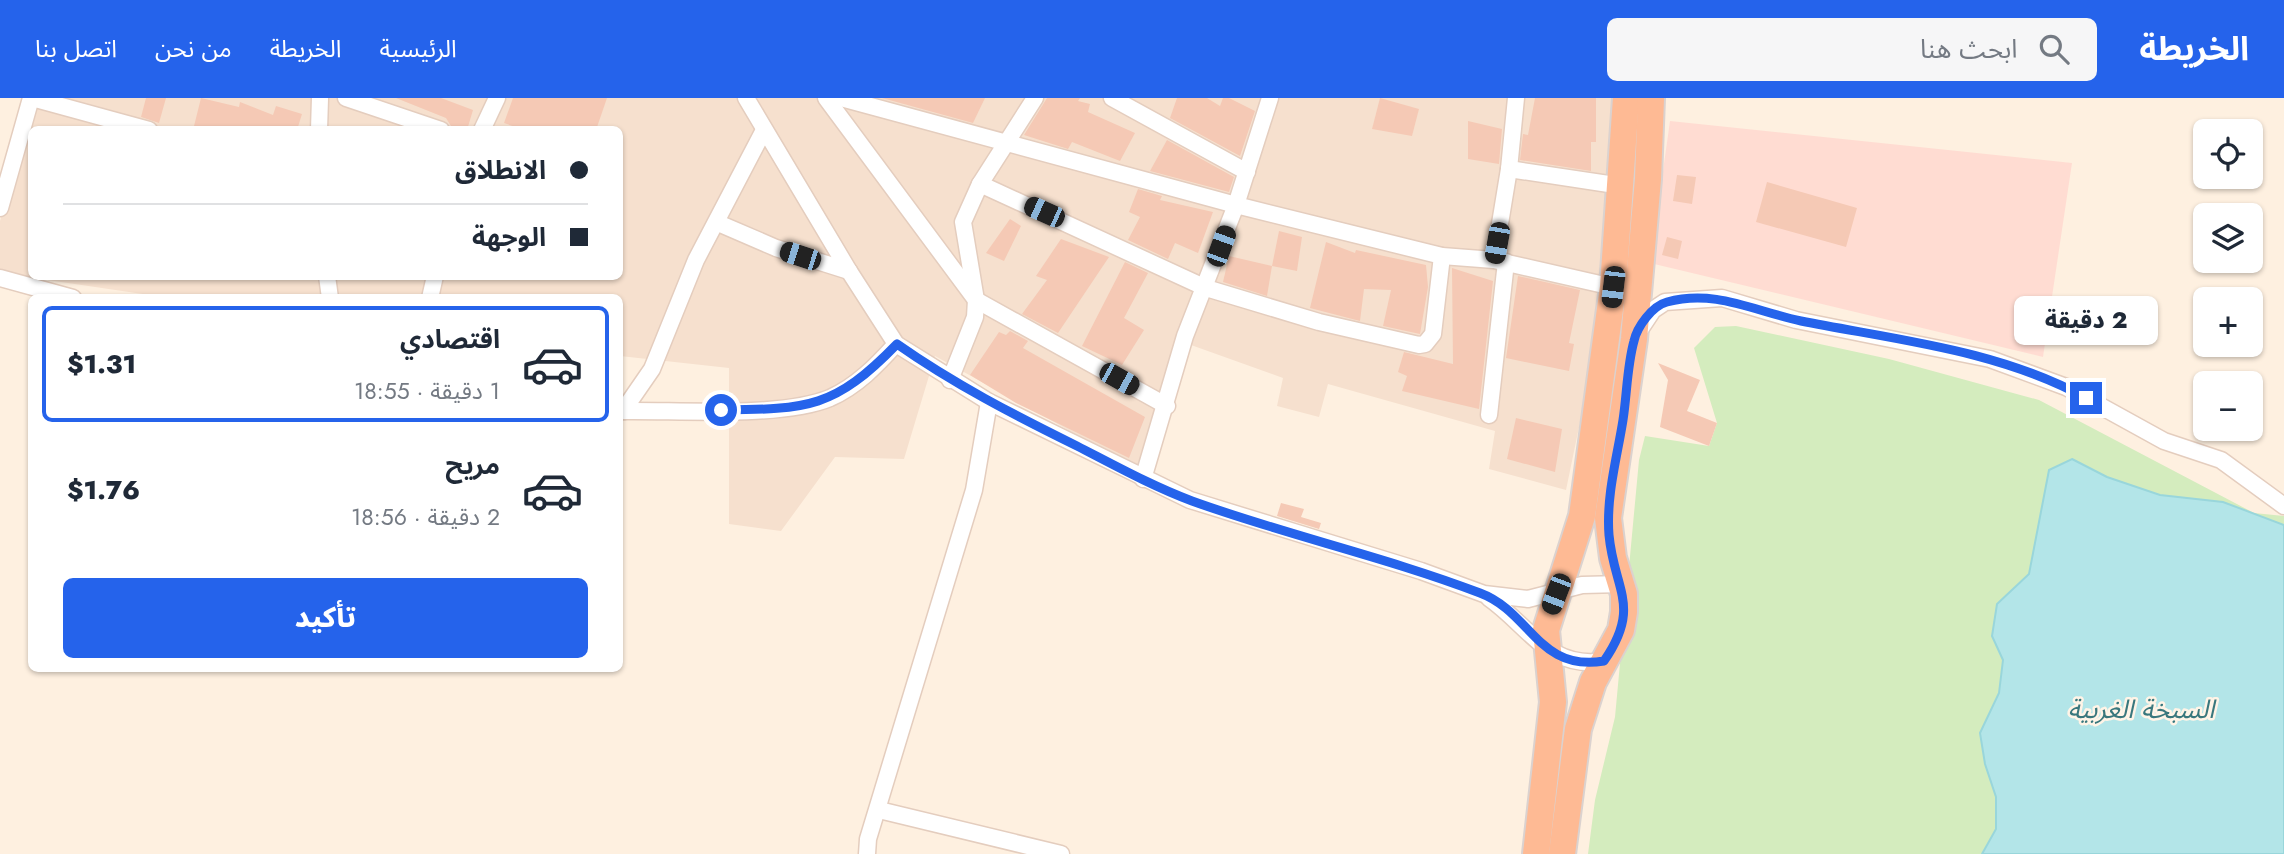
<!DOCTYPE html>
<html lang="ar">
<meta charset="utf-8">
<style>
body{margin:0;font-family:Jost,"Noto Sans Arabic",sans-serif;background:#f6f6f7;color:#1f2937;direction:rtl;height:100vh;display:flex;flex-direction:column;font-size:26px;white-space:nowrap}
*{box-sizing:border-box;margin:0}
p{font-size:23px;color:#747a83}
.icon{flex:none;width:38px;height:38px;fill:none;stroke:currentColor;stroke-width:2;stroke-linecap:round;stroke-linejoin:round}
.map{position:relative;flex:1;overflow:hidden;direction:ltr}
.sheet{position:absolute;left:28px;top:196px;width:595px;height:378px;display:flex;flex-direction:column;background:#fff;border-radius:10px;box-shadow:0 2px 5px #0004;direction:rtl}
.sheet>*{flex:none}
.banner{position:absolute;left:28px;top:28px;width:595px;height:154px;border-radius:10px;box-shadow:0 2px 5px #0004;direction:rtl;display:grid;align-content:center;height:154px;padding:0 35px;background:#fff}
.controls{position:absolute;left:2193px;top:21px;display:grid;gap:14px}
.controls a{display:grid;place-items:center;width:70px;height:70px;border-radius:10px;background:#fff;box-shadow:0 2px 5px #0004;font-size:35px}
.end{position:absolute;width:32px;height:32px;margin:-16px;border:9px solid #2563eb;background:#fff;box-shadow:0 0 0 4px #fff}
.from{border-radius:50%}
.bubble{position:absolute;height:49px;border-radius:10px;background:#fff;box-shadow:0 2px 5px #0004;font-size:23px;font-weight:800;line-height:49px;text-align:center;direction:rtl}
.car{position:absolute;width:21px;height:42px;margin:-21px -10px;border-radius:9px;box-shadow:0 0 5px 2px #0007;background:linear-gradient(#222 24%,#8ab4d8 0 40%,#222 0 76%,#8ab4d8 0 86%,#222 0)}
.banner b{display:flex;align-items:center;gap:24px;height:66px;font-size:26px}
.banner b+b{border-top:2px solid #e0e1e3}
.banner i{width:18px;height:18px;background:#1f2937}
ul{padding:12px 0 0;list-style:none}
li{display:flex;align-items:center;gap:21px;height:116px;margin:0 14px 10px;padding:0 21px;border:4px solid transparent;border-radius:10px}
li div{flex:1}
li b{display:block;font-size:26px}
li em{font-style:normal;font-weight:800}
li.current{border-color:#2563eb}
li>.icon{width:63px;height:63px;stroke-width:1.5}
.button{display:flex;gap:14px;margin-top:auto;padding:14px 35px}
.button a{flex:1;height:80px;border-radius:10px;background:#2563eb;color:#fff;font-size:28px;font-weight:800;line-height:80px;text-align:center}
header{display:flex;align-items:center;gap:42px;box-sizing:border-box;height:98px;padding:0 35px;background:#2563eb;color:#fff}
header strong{font-size:33px}
nav{display:flex;gap:38px;margin-inline-start:auto;font-size:24px}
.search{width:490px;height:63px;background:#f6f6f7;display:flex;align-items:center;gap:18px;box-sizing:border-box;padding:0 24px;border-radius:10px;color:#747a83;font-size:26px}
.map>svg:first-child{display:block}
.residential{fill:#f6e0ce;fill-rule:evenodd}
.commercial{fill:#ffdcd2}
.green{fill:#d4ecbe}
.water{fill:#b3e5e8;stroke:#99d6db;stroke-width:2}
.building{fill:#f5c9b5}
.lines{fill:none;stroke-linecap:round;stroke-linejoin:round}
.minor-casing{stroke:#e4cdbe;stroke-width:19}
.trunk-casing{stroke:#dbd2cf;stroke-width:30}
.minor{stroke:#fff;stroke-width:16}
.trunk{stroke:#feba94;stroke-width:26}
.route{stroke:#2563eb;stroke-width:9}
.labels{text-anchor:middle;dominant-baseline:central;stroke-width:5;stroke-linejoin:round;paint-order:stroke}
.water-label{font-size:26px;font-style:italic;fill:#39777d;stroke:#fff4e7}
</style>
<header>
<strong>الخريطة</strong>
<div class="search"><svg class="icon" aria-label="search" viewBox="0 0 24 24"><circle cx="10" cy="10" r="6"/><path d="M15 15l6 6"/></svg>ابحث هنا</div>
<nav><a>الرئيسية</a><a>الخريطة</a><a>من نحن</a><a>اتصل بنا</a></nav>
</header>
<div class="map">
<svg width="2284" height="756" viewBox="0 0 2284 756">
<rect width="100%" height="100%" fill="#fef0e0"/>
<path class="residential" d="M38 0H1612L1608 189 1566 392 1489 371 1495 333 1328 286 1319 319 1277 308 1283 280 1191 247 1146 375 935 258 904 361 835 359 781 433 729 426V270L620 258V200L163 199 0 175V123ZM32 32H620V178H32Z"/>
<path class="commercial" d="M1670 23 2072 65 2043 259 1650 165Z"/>
<path class="green" d="M1736 228 1889 261 2039 302 2254 415 2284 418V756H1588L1595 702 1615 619 1639 362 1645 338 1709 348 1717 325 1694 250 1715 229Z"/>
<path class="water" d="M2072 361 2107 379 2160 397 2223 404 2284 427V756H1982L1996 731V699L1985 666 1980 635 1999 595 2003 562 1992 538 1997 506 2029 476 2049 372Z"/>
<g class="building">
<path d="M146 0H166L159 25 141 19Z"/>
<path d="M201 0 239 9 240 4 273 17 276 8 302 16 297 32H193Z"/>
<path d="M396 0H441L473 12 467 32H460L451 28 446 20Z"/>
<path d="M513 0H607L596 32H524L504 25Z"/>
<path d="M882 0H985L973 25Z"/>
<path d="M1047 0H1080L1078 3 1090 6 1088 14 1135 35 1120 63 1072 44 1068 51 1024 37Z"/>
<path d="M1177 0H1207L1220 8 1223 0H1229L1255 13 1240 58 1170 20Z"/>
<path d="M1380 0 1419 11 1412 38 1372 31Z"/>
<path d="M1535 0H1596V44H1591V73L1520 62 1523 36 1528 37Z"/>
<path d="M1468 23 1502 31 1499 66 1468 61Z"/>
<path d="M1167 42 1234 79 1229 94 1150 73Z"/>
<path d="M1677 77 1696 79 1692 106 1673 103Z"/>
<path d="M1767 84 1857 110 1846 149 1756 124Z"/>
<path d="M1138 91 1162 98 1160 102 1213 114 1198 155 1175 145 1168 161 1128 142 1140 119 1129 114Z"/>
<path d="M1010 121 1021 128 1004 163 986 155Z"/>
<path d="M1279 133 1302 139 1297 173 1272 168Z"/>
<path d="M1667 139 1682 143 1678 161 1662 157Z"/>
<path d="M1061 141 1109 159 1058 235 1022 216 1047 182 1036 178Z"/>
<path d="M1326 144 1355 155 1356 152 1426 167 1428 189 1420 236 1383 228 1391 192 1364 191 1360 223 1310 210Z"/>
<path d="M1229 158 1272 168 1267 198 1223 184Z"/>
<path d="M1125 164 1148 175 1124 220 1144 232 1122 267 1082 248Z"/>
<path d="M1452 170 1493 183 1479 311 1402 293 1407 278 1398 274 1404 254 1453 266Z"/>
<path d="M1518 178 1580 192 1569 245 1574 246 1569 273 1506 260Z"/>
<path d="M1010 233 1028 243 1023 250 1145 319 1129 360 1016 305 970 277 999 234 1006 237Z"/>
<path d="M1658 265 1700 282 1687 313 1717 325 1709 348 1660 329 1668 282Z"/>
<path d="M1516 320 1562 331 1555 374 1507 361Z"/>
<path d="M1281 405 1304 411 1301 419 1321 425 1319 431 1277 418Z"/>
</g>
<g class="lines">
<defs>
<g id="minor">
<path d="M32 0 149 32"/>
<path d="M346 0 441 32"/>
<path d="M746 0 849 173 896 246 989 304 1190 402 1421 473 1484 496 1528 501 1582 487 1622 486"/>
<path d="M826 0 976 202 1167 308"/>
<path d="M841 0 1236 107 1442 158 1494 162 1613 189"/>
<path d="M1112 0 1247 74"/>
<path d="M319 32 320 0"/>
<path d="M482 32 497 0"/>
<path d="M1509 71 1622 88"/>
<path d="M980 86 1206 190 1319 224 1419 247 1425 246 1433 236 1442 158"/>
<path d="M0 110 31 0"/>
<path d="M718 125 776 150 849 173"/>
<path d="M1494 162 1509 71 1516 0"/>
<path d="M327 178 330 200"/>
<path d="M0 180 73 200"/>
<path d="M430 200 435 178"/>
<path d="M1639 233 1653 212 1665 204 1722 200 1796 222 1990 261 2066 289 2164 343 2221 362 2284 408"/>
<path d="M950 282 975 219 976 202 963 124 980 86 1035 0"/>
<path d="M620 312 623 313 652 271 696 162 764 32"/>
<path d="M623 313C679 312 782 320 830 300 857 288 877 267 896 246"/>
<path d="M1489 317 1506 164"/>
<path d="M1143 381 1185 238 1236 107 1270 0"/>
<path d="M1489 500C1529 528 1549 572 1604 563"/>
<path d="M879 712 1061 756"/>
<path d="M867 756 868 741 974 392 989 304"/>
</g>
<g id="trunk">
<path d="M1536 756 1553 604 1546 532 1582 418 1613 189 1626 0"/>
<path d="M1562 756 1578 631 1593 584 1621 532 1624 514V496L1613 460 1608 420 1634 241 1648 81 1651 0"/>
</g>
</defs>
<use href="#minor" class="minor-casing"/>
<use href="#trunk" class="trunk-casing"/>
<use href="#minor" class="minor"/>
<use href="#trunk" class="trunk"/>
</g>
<g class="lines">
<path class="route" d="M721 312C808 311 834 311 897 246 954 286 1014 317 1077 348 1114 367 1152 388 1192 403 1286 437 1386 459 1480 495 1531 514 1538 574 1604 563 1642 508 1614 492 1609 437 1606 398 1617 360 1623 322 1627 296 1627 268 1634 243 1637 229 1652 208 1667 204 1715 191 1754 213 1801 223 1897 242 1999 252 2086 300"/>
</g>
<g class="labels">
<g class="water-label">
<text x="2141" y="611">السبخة الغربية</text>
</g>
</g>
</svg>
<div class="controls">
<a><svg class="icon" aria-label="locate" viewBox="0 0 24 24"><circle cx="12" cy="12" r="6"/><path d="M12 2v4M12 18v4M2 12h4M18 12h4"/></svg></a>
<a><svg class="icon" aria-label="layers" viewBox="0 0 24 24"><path d="M12 4l9 5-9 5-9-5zM3 14l9 5 9-5"/></svg></a>
<a>+</a>
<a>−</a>
</div>
<i class="end from" style="left:721px;top:312px"></i>
<i class="end" style="left:2086px;top:300px"></i>
<div class="bubble" style="left:2014px;top:198px;width:144px">2 دقيقة</div>
<i class="car" style="left:1044px;top:114px;rotate:294deg"></i>
<i class="car" style="left:1497px;top:145px;rotate:190deg"></i>
<i class="car" style="left:1221px;top:148px;rotate:20deg"></i>
<i class="car" style="left:800px;top:158px;rotate:288deg"></i>
<i class="car" style="left:1613px;top:189px;rotate:187deg"></i>
<i class="car" style="left:1119px;top:281px;rotate:119deg"></i>
<i class="car" style="left:1556px;top:496px;rotate:201deg"></i>
<div class="banner">
<b><i class="from"></i>الانطلاق</b>
<b><i></i>الوجهة</b>
</div>
<section class="sheet">
<ul>
<li class="current"><svg class="icon" aria-label="car" viewBox="0 0 24 24"><path d="M5 17H2v-5l4-1 3-4h7l3 4 3 1v5h-3M9 17h6M6 11h13"/><circle cx="7" cy="17" r="2"/><circle cx="17" cy="17" r="2"/></svg><div><b>اقتصادي</b><p>1 دقيقة · 18:55</p></div><em>$1.31</em></li>
<li><svg class="icon" aria-label="car" viewBox="0 0 24 24"><path d="M5 17H2v-5l4-1 3-4h7l3 4 3 1v5h-3M9 17h6M6 11h13"/><circle cx="7" cy="17" r="2"/><circle cx="17" cy="17" r="2"/></svg><div><b>مريح</b><p>2 دقيقة · 18:56</p></div><em>$1.76</em></li>
</ul>
<div class="button"><a>تأكيد</a></div>
</section>
</div>
